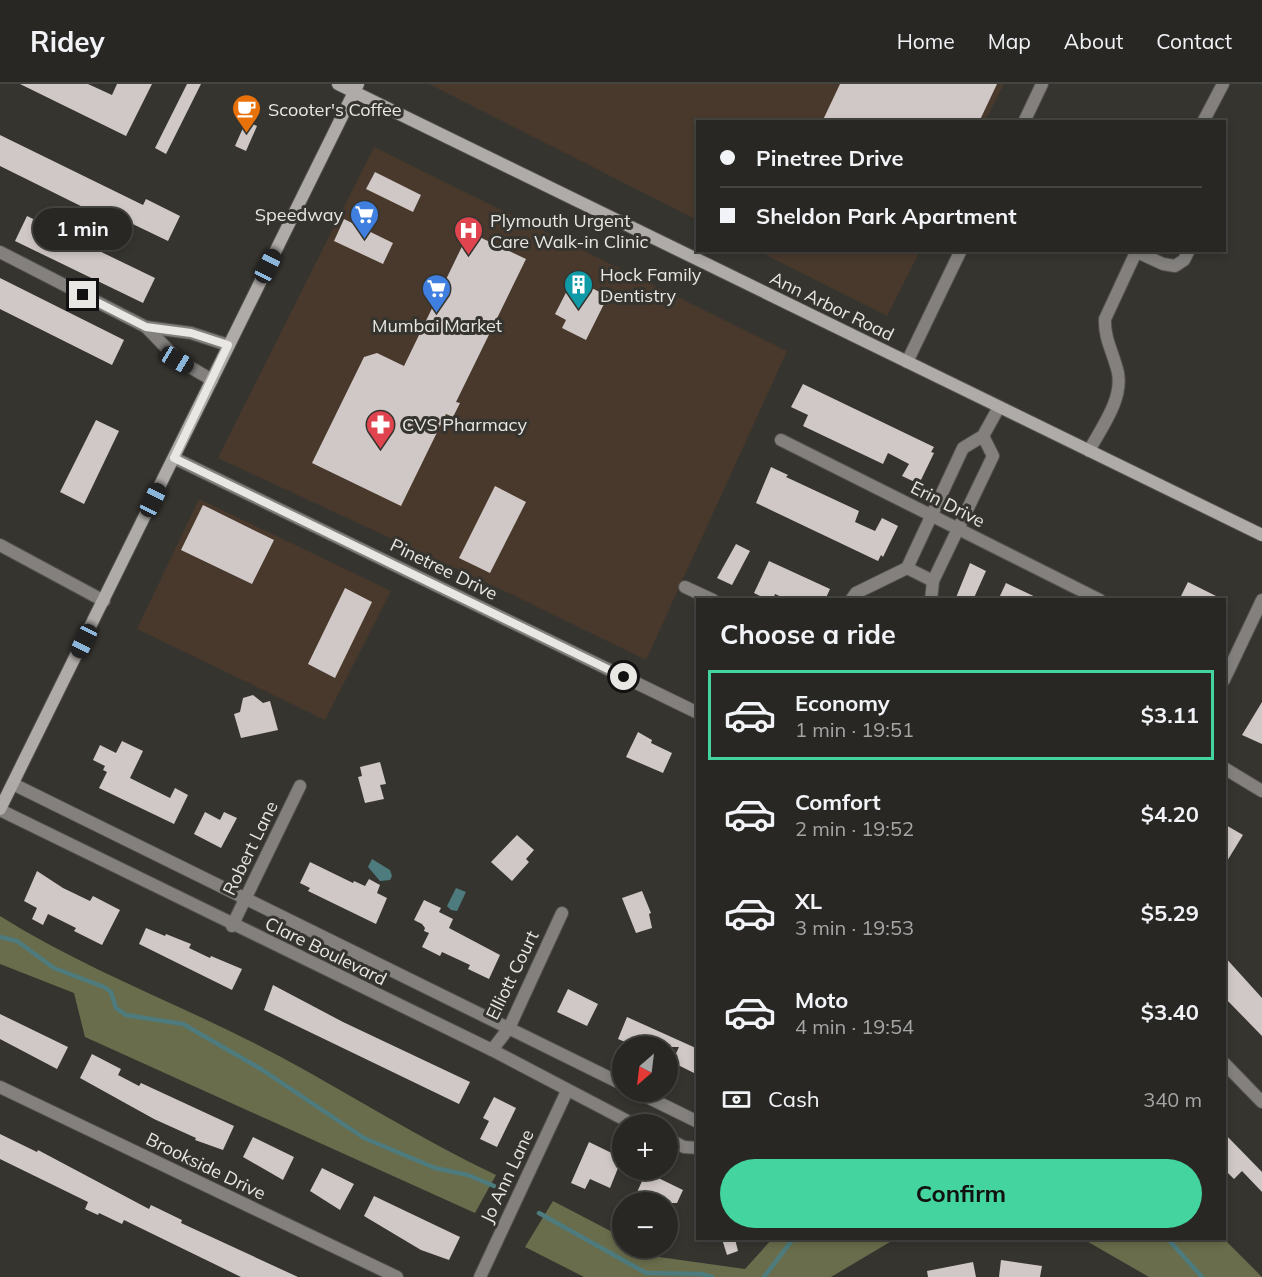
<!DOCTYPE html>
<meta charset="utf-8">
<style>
body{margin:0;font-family:Mulish,sans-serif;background:#302f2b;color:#f1f3f6;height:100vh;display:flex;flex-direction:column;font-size:22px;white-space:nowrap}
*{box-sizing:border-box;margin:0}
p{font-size:20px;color:#a5a5a6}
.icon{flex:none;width:33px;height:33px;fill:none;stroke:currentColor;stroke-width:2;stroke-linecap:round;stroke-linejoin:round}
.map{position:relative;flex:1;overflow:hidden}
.panel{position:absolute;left:696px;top:514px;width:530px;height:642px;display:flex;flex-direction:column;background:#282723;border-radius:0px;box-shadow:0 3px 9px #0003,0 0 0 2px #444441}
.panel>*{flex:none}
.guide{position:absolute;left:696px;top:36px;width:530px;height:132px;border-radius:0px;box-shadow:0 3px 9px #0003,0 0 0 2px #444441;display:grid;align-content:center;height:132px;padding:0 24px;background:#282723}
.needle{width:39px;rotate:208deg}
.tools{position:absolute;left:612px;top:952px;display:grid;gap:12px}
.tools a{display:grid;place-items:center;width:66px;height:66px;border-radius:50%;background:#282723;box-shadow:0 3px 9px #0003,0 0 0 2px #444441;font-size:30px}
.end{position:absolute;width:27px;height:27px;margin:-14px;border:8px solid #e8e7e3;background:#111;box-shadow:0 0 0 3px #111}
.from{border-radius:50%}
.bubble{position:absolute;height:42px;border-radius:21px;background:#282723;box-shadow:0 3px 9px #0003,0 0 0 2px #444441;font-size:20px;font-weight:700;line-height:42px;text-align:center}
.car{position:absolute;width:18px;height:36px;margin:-18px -9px;border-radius:8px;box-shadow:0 0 4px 2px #0007;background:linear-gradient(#222 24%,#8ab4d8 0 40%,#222 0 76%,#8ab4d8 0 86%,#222 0)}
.guide b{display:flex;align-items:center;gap:21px;height:57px;font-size:22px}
.guide b+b{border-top:2px solid #444441}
.guide i{width:15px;height:15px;background:#f1f3f6}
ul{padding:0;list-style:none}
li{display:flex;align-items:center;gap:18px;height:90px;margin:0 12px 9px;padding:0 12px;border:3px solid transparent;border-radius:0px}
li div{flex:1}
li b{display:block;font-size:22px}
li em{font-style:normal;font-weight:700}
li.current{border-color:#43d4a0}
li>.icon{width:54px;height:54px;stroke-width:1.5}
h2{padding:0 24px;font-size:27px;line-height:72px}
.pay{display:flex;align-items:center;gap:15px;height:66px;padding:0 24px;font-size:22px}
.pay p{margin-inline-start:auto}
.primary-button{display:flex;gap:12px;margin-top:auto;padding:12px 24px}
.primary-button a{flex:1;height:69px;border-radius:36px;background:#43d4a0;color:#111;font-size:24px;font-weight:700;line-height:69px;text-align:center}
header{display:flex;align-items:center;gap:36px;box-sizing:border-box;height:84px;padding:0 30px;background:#282723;border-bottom:2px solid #444441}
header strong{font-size:28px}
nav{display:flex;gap:33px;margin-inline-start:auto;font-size:21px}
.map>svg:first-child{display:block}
.commercial{fill:#48392c}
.forest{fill:#696d4b}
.water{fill:#4d7b7e}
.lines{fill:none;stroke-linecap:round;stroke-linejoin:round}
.stream{stroke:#4d7b7e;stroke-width:4.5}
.building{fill:#d0c8c6}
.street-casing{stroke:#52514c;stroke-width:14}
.secondary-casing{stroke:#52514c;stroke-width:14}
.street{stroke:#83807e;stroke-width:12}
.secondary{stroke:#afaba8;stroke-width:12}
.route{stroke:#e8e7e3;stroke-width:8}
.labels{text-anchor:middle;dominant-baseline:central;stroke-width:6;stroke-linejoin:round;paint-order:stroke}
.poi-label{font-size:18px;fill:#e8e7e3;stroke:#36342f;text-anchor:start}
.street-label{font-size:18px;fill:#e8e7e3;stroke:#36342f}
</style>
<header>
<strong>Ridey</strong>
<nav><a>Home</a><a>Map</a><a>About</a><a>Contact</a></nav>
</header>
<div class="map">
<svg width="1262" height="1193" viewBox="0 0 1262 1193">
<rect width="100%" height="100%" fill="#36342f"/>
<g class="commercial">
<path d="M429 0H1004L985 37 698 38 697 136Z"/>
<path d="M374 63 787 267 646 576 517 513 218 374Z"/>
<path d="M758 167H920L887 232Z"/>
<path d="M199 415 391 507 325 636 137 545Z"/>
</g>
<g class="forest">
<path d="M0 832C89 888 188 923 281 973 353 1012 422 1056 496 1091L475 1129 85 953 74 909 0 880Z"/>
<path d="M553 1117 622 1153V1164H643L659 1173 745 1185 772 1155H895L831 1193H584L525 1163Z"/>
<path d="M1083 1155H1224L1262 1193H1149Z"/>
</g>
<g class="water">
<path d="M372 775 390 786 392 792 390 796 380 797 368 783Z"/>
<path d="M456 804 466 808 457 827 451 826 447 822Z"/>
</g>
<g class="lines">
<g class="stream">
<path d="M0 853 17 857 54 884 104 903 111 908 116 924 126 931 183 940 261 985 364 1054 435 1084 468 1091 494 1102"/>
<path d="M539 1129 646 1189 702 1190 712 1193"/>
<path d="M1168 1155 1202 1193"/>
<path d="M764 1193 793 1155"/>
</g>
</g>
<g class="building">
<path d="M20 0H88L112 11 117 0H152L126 52Z"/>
<path d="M187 0H201L166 70 155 64Z"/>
<path d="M840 0H997L979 38H822Z"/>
<path d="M246 37 257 42 246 67 235 62Z"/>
<path d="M0 51 143 121 146 115 180 132 168 157 116 132 113 138 0 82Z"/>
<path d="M375 88 421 111 413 128 366 105Z"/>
<path d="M27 132 155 194 143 219 15 157Z"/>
<path d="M344 135 393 159 383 180 334 157Z"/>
<path d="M469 148 526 175 456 318 460 319 453 333 446 330 401 422 312 379 364 273 377 269 404 282Z"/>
<path d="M0 194 124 256 112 281 0 225Z"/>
<path d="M573 195 608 212 586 256 562 244 566 236 555 230Z"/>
<path d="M803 300 934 363 931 368 934 369 919 400 902 392 909 380 888 369 883 380 803 342 808 331 791 323Z"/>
<path d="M96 336 119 347 84 420 60 408Z"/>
<path d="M771 383 788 391 786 393 859 427 855 438 875 447 882 434 898 442 883 473 881 471 878 477 756 419Z"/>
<path d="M495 402 526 418 490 489 459 474Z"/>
<path d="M203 421 274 456 252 500 181 466Z"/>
<path d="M736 460 750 467 732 501 717 494Z"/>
<path d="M769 477 830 505 825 516H788L775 510 773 516H768L754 509Z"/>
<path d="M970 479 986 487 973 516H955Z"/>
<path d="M1188 498 1224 516H1179Z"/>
<path d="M1006 499 1042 516H998Z"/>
<path d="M345 504 372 518 335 594 308 580Z"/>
<path d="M253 611 263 619 270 617 278 646 241 654 234 630 240 628 243 614Z"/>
<path d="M1262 618V660L1242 651Z"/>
<path d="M638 648 652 656 651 659 672 669 663 689 626 673Z"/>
<path d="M122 657 143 667 130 694 170 714 175 704 188 711 174 740 99 704 107 688 103 686 105 682 93 676 100 661 116 669Z"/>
<path d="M380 678 386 700 380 701 384 715 365 719 358 693 362 692 360 683Z"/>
<path d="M205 728 220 736 224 728 237 734 221 764 194 750Z"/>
<path d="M1224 740 1243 751 1224 782Z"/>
<path d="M517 751 534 766 526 775 529 778 512 797 491 778Z"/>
<path d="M310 778 353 799 354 797 365 802 369 795 380 801 377 809 387 814 376 840 308 807 310 804 300 799Z"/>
<path d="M37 787 63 804 90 817 93 812 120 826 102 861 74 847 76 844 48 830 43 841 32 835 37 824 24 817Z"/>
<path d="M642 807 651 829 649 830 652 844 636 849 622 814Z"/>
<path d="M424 816 441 824 439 828 453 835 449 844 500 871 489 895 468 885 470 881 442 868 440 872 422 863 429 849 424 847 425 844 422 840 414 836Z"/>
<path d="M146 844 165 852 166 850 191 860 189 864 210 874 211 872 242 885 232 906 139 860Z"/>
<path d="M1224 872 1262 914V952L1224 913Z"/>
<path d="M273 901 343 938 470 998 459 1020 264 926Z"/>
<path d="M568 905 598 920 587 942 557 928Z"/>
<path d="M0 930 68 963 57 985 0 955Z"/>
<path d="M627 933 698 965V991L672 978 679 963H628L630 960 618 955Z"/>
<path d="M92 970 121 985 118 991 139 1002 141 999 234 1042 223 1066 195 1056 196 1054 154 1035 80 994Z"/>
<path d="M494 1013 516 1024 497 1063 480 1055 489 1037 483 1034Z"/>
<path d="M1224 1049 1262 1088V1108L1242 1087 1234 1095 1224 1085Z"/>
<path d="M0 1050 37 1068 38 1066 149 1125 151 1121 182 1136 181 1139 298 1193H241L124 1136 122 1140 99 1129 98 1131 85 1125 88 1118 0 1075Z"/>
<path d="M253 1053 294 1073 283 1096 243 1073Z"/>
<path d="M589 1058 622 1074 610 1104 590 1095 585 1105 571 1099Z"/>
<path d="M322 1084 354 1100 340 1126 310 1107Z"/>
<path d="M646 1088 683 1106 677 1119H647L635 1113Z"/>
<path d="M374 1112 460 1153 449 1176 421 1166 364 1132Z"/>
<path d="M722 1155H735L738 1167 727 1171Z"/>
<path d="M1001 1176 1042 1182 1040 1193H999Z"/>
<path d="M973 1178 976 1193H928L927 1187Z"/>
</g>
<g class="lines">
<defs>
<g id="street">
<path d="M1024 38 1042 0"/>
<path d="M1203 38 1223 0"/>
<path d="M0 168 146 243 178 276 212 296"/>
<path d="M1137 168 1163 180 1175 182 1184 176 1189 166"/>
<path d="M146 243 191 249 228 261"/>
<path d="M907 278 961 166"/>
<path d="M781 356 1100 516"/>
<path d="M1089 367C1101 344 1123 316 1118 289 1114 270 1104 255 1105 235L1137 166"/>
<path d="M174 374 698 629"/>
<path d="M0 461 104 517"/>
<path d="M907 484 933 497"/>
<path d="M685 503 713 516"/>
<path d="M851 516 856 509 907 484 963 364 983 352 999 323"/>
<path d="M931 516 933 497 993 372 983 352"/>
<path d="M1224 596 1262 516"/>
<path d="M1224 684 1262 707"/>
<path d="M13 700 622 1000"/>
<path d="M0 726 492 966 635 1041"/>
<path d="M232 842 300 702"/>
<path d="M492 966 509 944 562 829"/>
<path d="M1224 979 1262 1018"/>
<path d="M0 1003 397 1193"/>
<path d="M637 1008 698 1038"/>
<path d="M668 1055 684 1063 698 1064"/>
<path d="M480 1193 567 1007"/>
</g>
<g id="secondary">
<path d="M338 0 1262 451"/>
<path d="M0 725 358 0"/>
</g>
</defs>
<use href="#street" class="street-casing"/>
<use href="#secondary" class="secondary-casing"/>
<use href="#street" class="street"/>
<use href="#secondary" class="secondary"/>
</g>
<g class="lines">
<path class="route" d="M83 211 146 243 191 249 228 261 174 374 624 593"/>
</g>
<defs>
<symbol id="cafe-pin" viewBox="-11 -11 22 30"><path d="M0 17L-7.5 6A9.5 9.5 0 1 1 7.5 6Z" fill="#e8710a" stroke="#36342f"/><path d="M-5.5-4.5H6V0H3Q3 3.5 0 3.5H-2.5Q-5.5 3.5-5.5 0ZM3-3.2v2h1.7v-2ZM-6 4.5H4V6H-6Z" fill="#fff"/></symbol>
<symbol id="supermarket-pin" viewBox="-11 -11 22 30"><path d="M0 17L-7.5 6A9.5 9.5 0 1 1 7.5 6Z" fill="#3f7fe0" stroke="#36342f"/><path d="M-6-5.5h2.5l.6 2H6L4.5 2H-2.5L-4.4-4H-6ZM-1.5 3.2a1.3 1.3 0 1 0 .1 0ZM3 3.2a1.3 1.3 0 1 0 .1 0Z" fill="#fff"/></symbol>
<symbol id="hospital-pin" viewBox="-11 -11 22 30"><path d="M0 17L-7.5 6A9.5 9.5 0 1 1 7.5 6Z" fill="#e0444e" stroke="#36342f"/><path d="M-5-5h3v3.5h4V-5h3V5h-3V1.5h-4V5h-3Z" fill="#fff"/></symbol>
<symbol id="building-pin" viewBox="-11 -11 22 30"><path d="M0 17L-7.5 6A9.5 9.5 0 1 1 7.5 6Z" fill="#0f9aa8" stroke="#36342f"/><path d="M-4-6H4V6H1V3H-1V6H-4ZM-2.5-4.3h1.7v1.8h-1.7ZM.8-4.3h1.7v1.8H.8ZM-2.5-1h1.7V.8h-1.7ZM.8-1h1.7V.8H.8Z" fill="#fff"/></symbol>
<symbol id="pharmacy-pin" viewBox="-11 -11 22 30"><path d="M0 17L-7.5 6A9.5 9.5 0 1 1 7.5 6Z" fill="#e0444e" stroke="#36342f"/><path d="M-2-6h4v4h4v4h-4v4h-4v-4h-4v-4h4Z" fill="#fff"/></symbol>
</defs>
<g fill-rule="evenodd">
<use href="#cafe-pin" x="230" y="8" width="33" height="45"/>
<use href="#supermarket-pin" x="348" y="114" width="33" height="45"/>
<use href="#hospital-pin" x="452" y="130" width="33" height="45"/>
<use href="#building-pin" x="562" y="184" width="33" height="45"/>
<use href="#supermarket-pin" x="420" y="188" width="33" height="45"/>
<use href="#pharmacy-pin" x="364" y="324" width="33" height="45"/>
</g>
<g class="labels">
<g class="poi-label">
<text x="268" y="25">Scooter's Coffee</text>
<text x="343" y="130" text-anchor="end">Speedway</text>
<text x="490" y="136">Plymouth Urgent<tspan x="490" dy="21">Care Walk-in Clinic</tspan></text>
<text x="600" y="190">Hock Family<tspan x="600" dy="21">Dentistry</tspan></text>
<text x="437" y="241" text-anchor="middle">Mumbai Market</text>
<text x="402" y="340">CVS Pharmacy</text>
</g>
<g class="street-label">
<text transform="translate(832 222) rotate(26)">Ann Arbor Road</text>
<text transform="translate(948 420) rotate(27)">Erin Drive</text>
<text transform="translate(444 485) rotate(26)">Pinetree Drive</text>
<text transform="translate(250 764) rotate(-64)">Robert Lane</text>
<text transform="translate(326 867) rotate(26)">Clare Boulevard</text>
<text transform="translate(512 891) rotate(-64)">Elliott Court</text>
<text transform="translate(206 1082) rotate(26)">Brookside Drive</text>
<text transform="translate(507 1092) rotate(-65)">Jo Ann Lane</text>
</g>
</g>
</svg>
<div class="tools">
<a><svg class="needle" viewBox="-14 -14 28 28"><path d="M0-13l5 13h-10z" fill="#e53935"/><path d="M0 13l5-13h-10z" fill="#a5a5a6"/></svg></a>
<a>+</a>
<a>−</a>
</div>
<i class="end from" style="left:624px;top:593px"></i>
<i class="end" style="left:83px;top:211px"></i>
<div class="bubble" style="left:33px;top:124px;width:99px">1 min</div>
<i class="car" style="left:268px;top:182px;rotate:27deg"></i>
<i class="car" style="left:177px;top:276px;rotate:121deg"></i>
<i class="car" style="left:153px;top:416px;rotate:26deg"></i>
<i class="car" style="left:84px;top:557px;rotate:206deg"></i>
<div class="guide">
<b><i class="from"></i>Pinetree Drive</b>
<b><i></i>Sheldon Park Apartment</b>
</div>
<section class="panel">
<h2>Choose a ride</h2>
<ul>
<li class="current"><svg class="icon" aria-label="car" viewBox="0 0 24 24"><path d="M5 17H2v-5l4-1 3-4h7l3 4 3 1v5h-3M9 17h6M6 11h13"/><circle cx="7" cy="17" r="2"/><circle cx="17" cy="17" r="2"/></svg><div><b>Economy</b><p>1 min · 19:51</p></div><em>$3.11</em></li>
<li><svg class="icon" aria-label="car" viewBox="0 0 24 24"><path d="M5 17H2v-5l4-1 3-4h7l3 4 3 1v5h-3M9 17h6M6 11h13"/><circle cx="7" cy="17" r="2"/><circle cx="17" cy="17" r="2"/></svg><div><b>Comfort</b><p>2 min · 19:52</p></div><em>$4.20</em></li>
<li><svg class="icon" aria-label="car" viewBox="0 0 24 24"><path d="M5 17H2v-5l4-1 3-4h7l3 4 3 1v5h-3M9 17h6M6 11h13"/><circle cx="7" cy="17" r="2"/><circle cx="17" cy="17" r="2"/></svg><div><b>XL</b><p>3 min · 19:53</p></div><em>$5.29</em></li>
<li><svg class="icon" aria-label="car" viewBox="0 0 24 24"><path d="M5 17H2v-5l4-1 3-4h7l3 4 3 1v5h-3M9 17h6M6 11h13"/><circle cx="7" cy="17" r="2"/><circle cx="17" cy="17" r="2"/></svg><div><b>Moto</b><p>4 min · 19:54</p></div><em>$3.40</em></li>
</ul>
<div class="pay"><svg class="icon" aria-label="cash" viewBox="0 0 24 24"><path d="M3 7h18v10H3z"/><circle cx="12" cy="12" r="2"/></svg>Cash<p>340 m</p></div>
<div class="primary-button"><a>Confirm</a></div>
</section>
</div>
